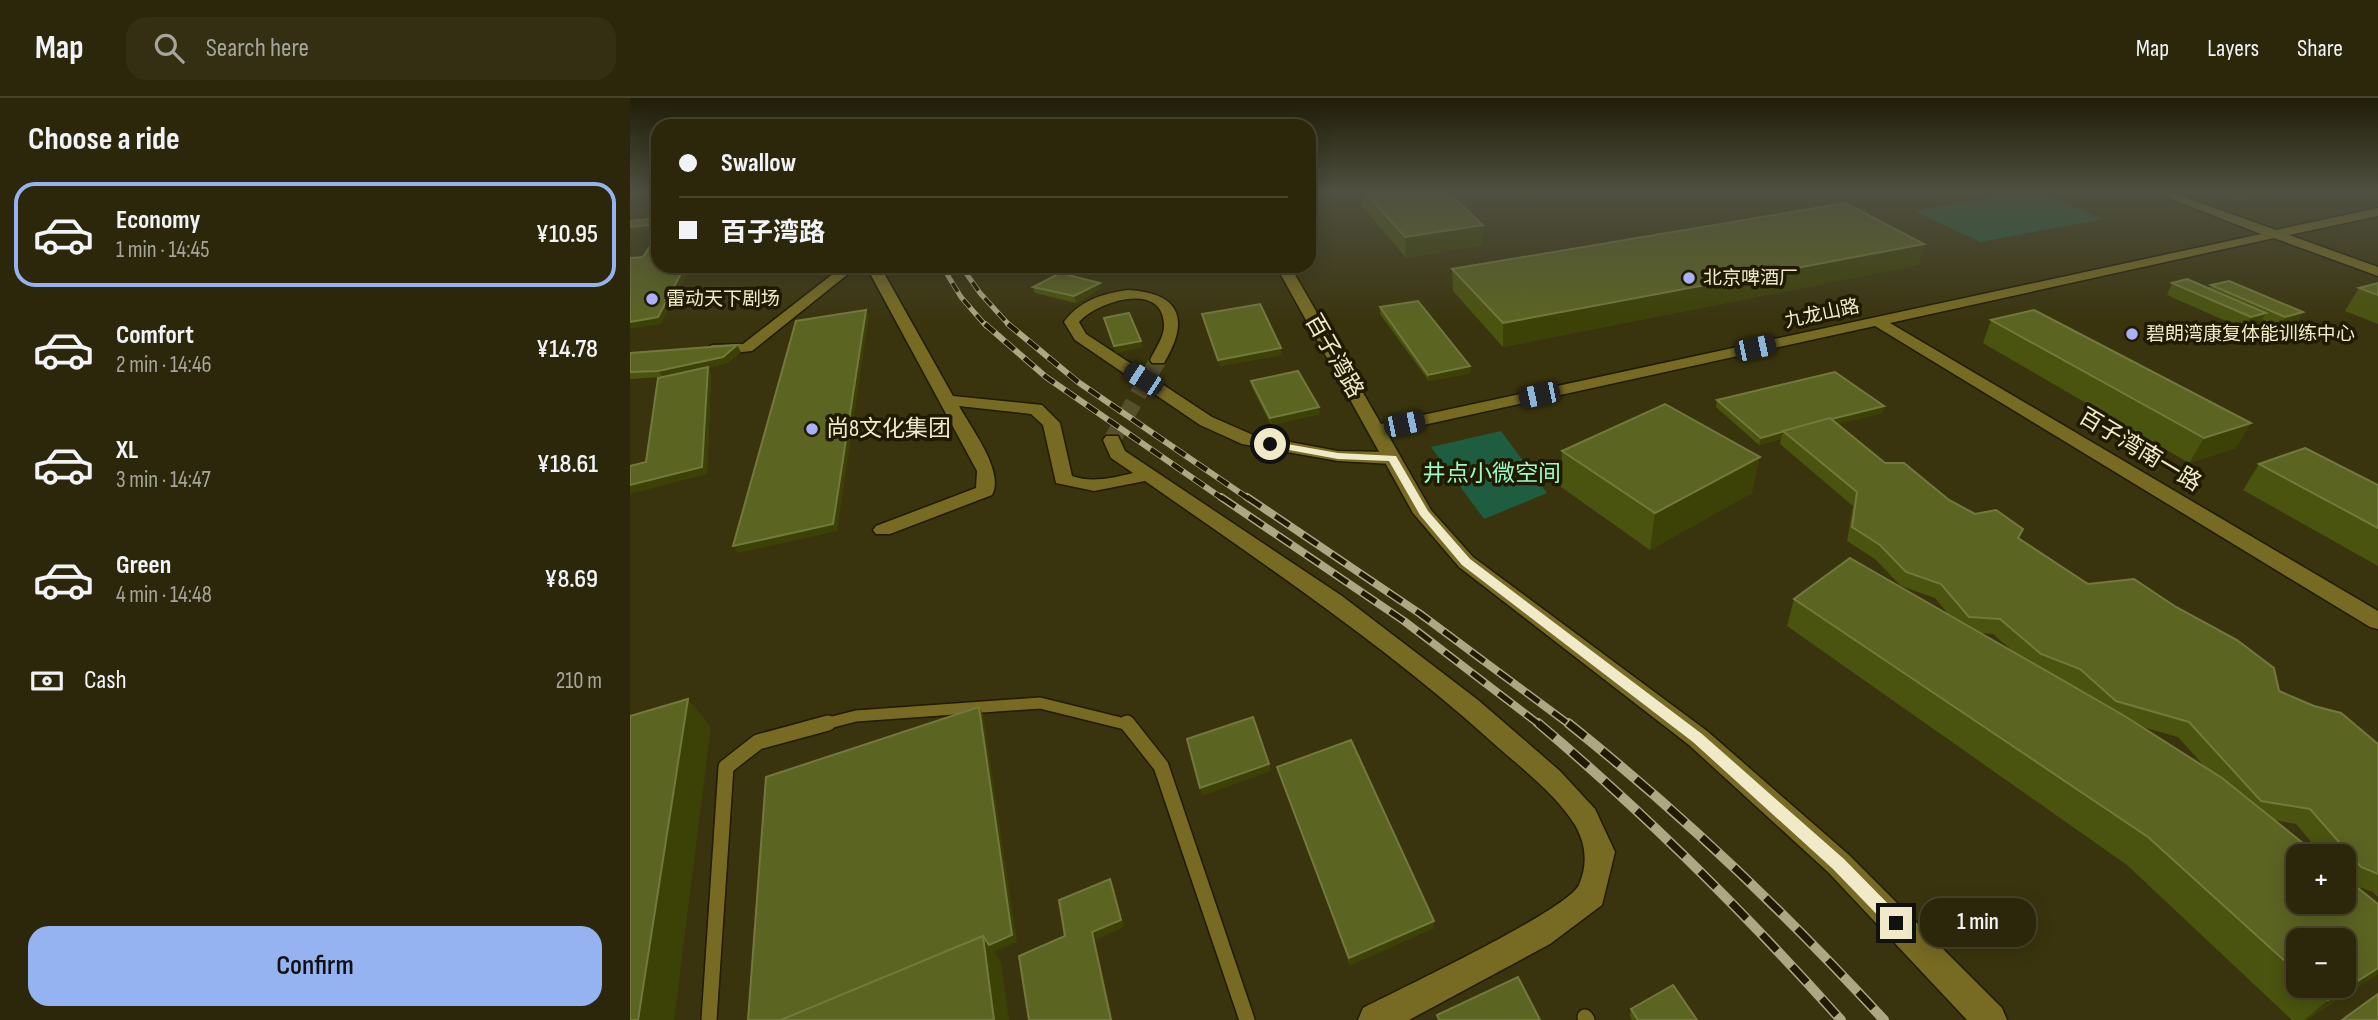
<!DOCTYPE html>
<meta charset="utf-8">
<style>
body{margin:0;font-family:"Sofia Sans Condensed","Noto Sans SC",sans-serif;background:#342f13;color:#f1f3f6;height:100vh;display:flex;flex-direction:column;font-size:26px;white-space:nowrap}
*{box-sizing:border-box;margin:0}
p{font-size:23px;color:#a6a59c}
.icon{flex:none;width:38px;height:38px;fill:none;stroke:currentColor;stroke-width:2;stroke-linecap:round;stroke-linejoin:round}
.map{position:relative;flex:1;overflow:hidden}
.side{display:flex;flex-direction:column;background:#2c270a;width:630px}
.side>*{flex:none}
.top-card{position:absolute;left:21px;top:21px;width:665px;height:154px;border-radius:21px;box-shadow:0 4px 18px #0003,0 0 0 2px #48442b;display:grid;align-content:center;height:154px;padding:0 28px;background:#2c270a}
.controls{position:absolute;left:1656px;top:746px;display:grid;gap:14px}
.controls a{display:grid;place-items:center;width:70px;height:70px;border-radius:14px;background:#2c270a;box-shadow:0 4px 18px #0003,0 0 0 2px #48442b;font-size:35px}
.end{position:absolute;width:32px;height:32px;margin:-16px;border:9px solid #f0eac8;background:#111;box-shadow:0 0 0 4px #111}
.from{border-radius:50%}
.bubble{position:absolute;height:49px;border-radius:21px;background:#2c270a;box-shadow:0 4px 18px #0003,0 0 0 2px #48442b;font-size:23px;font-weight:600;line-height:49px;text-align:center}
.car{position:absolute;width:21px;height:42px;margin:-21px -10px;border-radius:9px;box-shadow:0 0 5px 2px #0007;background:linear-gradient(#222 24%,#8ab4d8 0 40%,#222 0 76%,#8ab4d8 0 86%,#222 0)}
.top-card b{display:flex;align-items:center;gap:24px;height:66px;font-size:26px}
.top-card b+b{border-top:2px solid #48442b}
.top-card i{width:18px;height:18px;background:#f1f3f6}
ul{padding:0;list-style:none}
li{display:flex;align-items:center;gap:21px;height:105px;margin:0 14px 10px;padding:0 14px;border:4px solid transparent;border-radius:21px}
li div{flex:1}
li b{display:block;font-size:26px}
li em{font-style:normal;font-weight:600}
li.active{border-color:#95b2f1}
li>.icon{width:63px;height:63px;stroke-width:1.5}
h2{padding:0 28px;font-size:32px;line-height:84px}
.pay{display:flex;align-items:center;gap:18px;height:77px;padding:0 28px;font-size:26px}
.pay p{margin-inline-start:auto}
.button{display:flex;gap:14px;margin-top:auto;padding:14px 28px}
.button a{flex:1;height:80px;border-radius:21px;background:#95b2f1;color:#111;font-size:28px;font-weight:600;line-height:80px;text-align:center}
header{display:flex;align-items:center;gap:42px;box-sizing:border-box;height:98px;padding:0 35px;background:#2c270a;border-bottom:2px solid #48442b}
header strong{font-size:33px}
nav{display:flex;gap:38px;margin-inline-start:auto;font-size:24px}
.search{width:490px;height:63px;background:#342f13;display:flex;align-items:center;gap:18px;box-sizing:border-box;padding:0 24px;border-radius:21px;color:#a6a59c;font-size:26px}
main{display:flex;flex:1;min-height:0}
.map>svg:first-child{display:block}
.green{fill:#1f5d40}
.lines{fill:none;stroke-linecap:round;stroke-linejoin:round}
.minor-tunnel{stroke:#554f2a;stroke-width:17;stroke-dasharray:17 9;stroke-linecap:butt}
.service-far1-casing{stroke:#1f1b05;stroke-width:14}
.service-casing{stroke:#1f1b05;stroke-width:18}
.minor-casing{stroke:#1f1b05;stroke-width:3}
.tertiary-casing{stroke:#1f1b05;stroke-width:3}
.service-far1{stroke:#776b23;stroke-width:11}
.service{stroke:#776b23;stroke-width:15}
.minor{fill:#776b23;fill-rule:evenodd}
.tertiary{fill:#776b23;fill-rule:evenodd}
.rail-far3-casing{stroke:#ada783;stroke-width:5}
.rail-far2-casing{stroke:#ada783;stroke-width:6}
.rail-far1-casing{stroke:#ada783;stroke-width:8}
.rail-casing{stroke:#ada783;stroke-width:10}
.rail-far3{stroke:#201b00;stroke-width:3.5;stroke-dasharray:10;stroke-linecap:butt}
.rail-far2{stroke:#201b00;stroke-width:4.5;stroke-dasharray:13;stroke-linecap:butt}
.rail-far1{stroke:#201b00;stroke-width:5;stroke-dasharray:17;stroke-linecap:butt}
.rail{stroke:#201b00;stroke-width:7;stroke-dasharray:22;stroke-linecap:butt}
.wall{fill:#4a540e;fill-rule:evenodd}
.shaded-wall{fill:#3c4106}
.building{fill:#5c6422;stroke:#73793c;stroke-width:2}
.route{fill:#f0eac8}
.poi-dot{fill:#a9b0fc;stroke:#201b00;stroke-width:2.5}
.labels{text-anchor:middle;dominant-baseline:central;stroke-width:7;stroke-linejoin:round;paint-order:stroke}
.far-poi-label{font-size:19px;fill:#f0eac8;stroke:#201b00;text-anchor:start}
.far-street-label{font-size:19px;fill:#f0eac8;stroke:#201b00}
.street-label{font-size:23px;fill:#f0eac8;stroke:#201b00}
.poi-label{font-size:23px;fill:#f0eac8;stroke:#201b00;text-anchor:start}
.park-label{font-size:23px;fill:#9afac7;stroke:#201b00}
</style>
<header>
<strong>Map</strong>
<div class="search"><svg class="icon" aria-label="search" viewBox="0 0 24 24"><circle cx="10" cy="10" r="6"/><path d="M15 15l6 6"/></svg>Search here</div>
<nav><a>Map</a><a>Layers</a><a>Share</a></nav>
</header>
<main>
<section class="side">
<h2>Choose a ride</h2>
<ul>
<li class="active"><svg class="icon" aria-label="car" viewBox="0 0 24 24"><path d="M5 17H2v-5l4-1 3-4h7l3 4 3 1v5h-3M9 17h6M6 11h13"/><circle cx="7" cy="17" r="2"/><circle cx="17" cy="17" r="2"/></svg><div><b>Economy</b><p>1 min · 14:45</p></div><em>¥10.95</em></li>
<li><svg class="icon" aria-label="car" viewBox="0 0 24 24"><path d="M5 17H2v-5l4-1 3-4h7l3 4 3 1v5h-3M9 17h6M6 11h13"/><circle cx="7" cy="17" r="2"/><circle cx="17" cy="17" r="2"/></svg><div><b>Comfort</b><p>2 min · 14:46</p></div><em>¥14.78</em></li>
<li><svg class="icon" aria-label="car" viewBox="0 0 24 24"><path d="M5 17H2v-5l4-1 3-4h7l3 4 3 1v5h-3M9 17h6M6 11h13"/><circle cx="7" cy="17" r="2"/><circle cx="17" cy="17" r="2"/></svg><div><b>XL</b><p>3 min · 14:47</p></div><em>¥18.61</em></li>
<li><svg class="icon" aria-label="car" viewBox="0 0 24 24"><path d="M5 17H2v-5l4-1 3-4h7l3 4 3 1v5h-3M9 17h6M6 11h13"/><circle cx="7" cy="17" r="2"/><circle cx="17" cy="17" r="2"/></svg><div><b>Green</b><p>4 min · 14:48</p></div><em>¥8.69</em></li>
</ul>
<div class="pay"><svg class="icon" aria-label="cash" viewBox="0 0 24 24"><path d="M3 7h18v10H3z"/><circle cx="12" cy="12" r="2"/></svg>Cash<p>210 m</p></div>
<div class="button"><a>Confirm</a></div>
</section>
<div class="map">
<svg width="1748" height="922" viewBox="0 0 1748 922">
<rect width="100%" height="100%" fill="#3a340e"/>
<g class="green">
<path d="M1393 94H1408L1473 121 1350 144 1285 113Z"/>
<path d="M871 333 917 395 854 421 801 349Z"/>
</g>
<g class="lines">
<path class="minor-tunnel" d="M482 342 528 262"/>
<defs>
<path id="service-far1" d="M191 627 226 618 410 605 499 627"/>
<g id="service">
<path d="M497 625 531 668 617 922"/>
<path d="M955 919 957 922"/>
<path d="M79 922 96 669 128 644 198 625"/>
</g>
<g id="minor">
<path d="M213 168H228L122 253 82 257 74 252 82 247 113 246Z"/>
<path d="M236 168H250L323 298 412 307 430 325 442 378C461 385 483 380 503 375L481 360 473 342 476 338H488L495 353 712 498 848 602 930 673 965 711 985 754 972 807 920 846 779 922H728L733 910C768 892 936 813 949 787 958 766 956 746 945 727 925 695 890 669 862 644 754 547 634 466 515 383L464 393 426 385 413 327 401 316 329 308C341 330 375 374 362 397L260 436H246L243 432 246 428 346 390 347 373Z"/>
<path d="M498 192C551 195 560 222 534 265H522L520 262C525 251 535 238 534 226 532 182 466 204 449 224L456 236 582 319 623 337 708 353 762 354 771 360 762 366 708 363 612 346 570 327 445 242 434 224C450 202 472 196 498 192Z"/>
</g>
<path id="tertiary" d="M1523 94H1540L1646 132 1748 110V118L1659 137 1748 169V178L1644 140 1260 225 1748 513V531L1740 529 1245 228 757 335 801 412 843 459 1077 633 1219 757 1372 910 1377 922H1337L1199 775 1059 647 829 469 783 415 646 168H660L751 326 1631 136Z"/>
</defs>
<use href="#service-far1" class="service-far1-casing"/>
<use href="#service" class="service-casing"/>
<use href="#minor" class="minor-casing"/>
<use href="#tertiary" class="tertiary-casing"/>
<use href="#service-far1" class="service-far1"/>
<use href="#service" class="service"/>
<use href="#minor" class="minor"/>
<use href="#tertiary" class="tertiary"/>
<defs>
<g id="rail-far3">
<path d="M312 168 331 199 356 228"/>
<path d="M331 168 350 195 380 228"/>
</g>
<g id="rail-far2">
<path d="M355 226 416 279 593 401"/>
<path d="M378 226 448 284 619 401"/>
</g>
<g id="rail-far1">
<path d="M591 399 774 523 910 627"/>
<path d="M617 399 789 515 940 627"/>
</g>
<g id="rail">
<path d="M908 625C1017 717 1116 816 1211 922"/>
<path d="M938 625C1052 716 1156 815 1254 922"/>
</g>
</defs>
<use href="#rail-far3" class="rail-far3-casing"/>
<use href="#rail-far2" class="rail-far2-casing"/>
<use href="#rail-far1" class="rail-far1-casing"/>
<use href="#rail" class="rail-casing"/>
<use href="#rail-far3" class="rail-far3"/>
<use href="#rail-far2" class="rail-far2"/>
<use href="#rail-far1" class="rail-far1"/>
<use href="#rail" class="rail"/>
</g>
<g class="wall">
<path d="M731 94H818L853 127V147L776 160 733 109Z"/>
<path d="M1585 94H1641L1639 97 1612 103Z"/>
<path d="M1294 146 1288 167 873 249 823 193 822 171Z"/>
<path d="M1542 185 1579 191 1581 187 1673 214 1666 226 1648 232 1631 224 1629 227 1614 231 1537 197Z"/>
<path d="M1748 185V226L1715 213 1729 190Z"/>
<path d="M403 189 471 190 446 205 405 195Z"/>
<path d="M750 209 841 275 799 283 750 216Z"/>
<path d="M572 216 652 257 590 268Z"/>
<path d="M1361 222 1606 350 1559 365 1353 245Z"/>
<path d="M111 254 97 265 78 270 81 276 77 376 30 279 0 281V255Z"/>
<path d="M621 283 690 316 641 327 622 289Z"/>
<path d="M1087 302 1254 308 1252 315 1208 326 1255 365 1319 402 1345 416 1393 431 1389 441 1458 486 1649 593 1748 646V799L1743 794 1726 788 1748 806V876L1676 922H1662L1497 767 1157 528 1164 501 1319 517 1305 500 1271 488 1245 461 1217 443 1223 408 1150 346 1151 341 1129 347 1086 309ZM1351 535 1363 536 1385 555ZM1509 628 1548 639 1575 669ZM1644 722 1666 726 1693 758H1713V803ZM1668 842 1713 887H1668Z"/>
<path d="M932 353 1122 395 1020 452 931 389Z"/>
<path d="M1629 366 1748 387V468L1613 392Z"/>
<path d="M647 669 804 830 720 867Z"/>
<path d="M1001 911 1067 922H1002L1000 918Z"/>
</g>
<g class="shaded-wall">
<path d="M1616 94H1641L1639 97 1612 103Z"/>
<path d="M28 126V132L0 135V129Z"/>
<path d="M853 127V147L776 160 775 139Z"/>
<path d="M1294 146 1288 167 873 249V225Z"/>
<path d="M55 168H62L31 226 0 231V224Z"/>
<path d="M470 185 471 190 446 205 444 198Z"/>
<path d="M236 212 239 218 207 433 108 455 103 448Z"/>
<path d="M1673 214 1666 226 1648 232 1655 219Z"/>
<path d="M1636 215 1629 227 1614 231 1621 219Z"/>
<path d="M511 243 513 249 486 255 484 248Z"/>
<path d="M107 247 111 254 97 265 78 270 81 276 77 376 0 396V387L72 369 33 279 28 273Z"/>
<path d="M651 250 652 257 590 268 588 262Z"/>
<path d="M840 268 841 275 799 283 798 277Z"/>
<path d="M1254 308 1252 315 1160 339 1154 334Z"/>
<path d="M689 309 690 316 641 327 640 320Z"/>
<path d="M1621 325 1606 350 1559 365 1574 340Z"/>
<path d="M1153 334 1151 341 1129 347 1131 340Z"/>
<path d="M1130 359 1122 395 1020 452 1025 415Z"/>
<path d="M58 601 81 629 44 922H8Z"/>
<path d="M349 609 353 616 387 844 364 854 371 864 379 922H364L353 838Z"/>
<path d="M639 666 641 673 572 698 570 690Z"/>
<path d="M480 781 484 788 494 829 465 842 483 922H481L462 834Z"/>
<path d="M804 823V830L720 867 719 860Z"/>
<path d="M1748 870V876L1676 922H1674L1698 902Z"/>
</g>
<g class="building">
<path d="M735 94H818L853 127 775 139Z"/>
<path d="M1215 105 1294 146 873 225 822 171Z"/>
<path d="M28 120V126L0 129V123Z"/>
<path d="M28 136V168H55L28 219 0 224V160L13 159Z"/>
<path d="M430 175 470 185 444 198 403 189Z"/>
<path d="M1557 181 1636 215 1621 219 1542 185Z"/>
<path d="M1599 183 1673 214 1655 219 1581 187Z"/>
<path d="M1748 185V197L1729 190Z"/>
<path d="M788 203 840 268 798 277 750 209Z"/>
<path d="M630 206 651 250 588 262 572 216Z"/>
<path d="M236 212 203 426 103 448 166 223Z"/>
<path d="M1404 212 1621 325 1574 340 1361 222Z"/>
<path d="M499 215 511 243 484 248 474 220Z"/>
<path d="M107 247 93 259 28 273 0 274V255Z"/>
<path d="M78 269 72 369 0 387V368L16 364 28 280Z"/>
<path d="M668 273 689 309 640 320 621 283Z"/>
<path d="M1205 274 1254 308 1202 321 1200 320 1131 340 1087 302Z"/>
<path d="M1035 306 1130 359 1025 415 932 353Z"/>
<path d="M1200 320 1255 365H1274L1319 402 1345 416 1366 412 1393 431 1388 440 1458 486 1504 481 1546 509 1607 542 1644 570 1649 593 1684 608 1711 615 1748 646V776L1731 769 1680 711 1631 703 1559 624 1486 603 1450 571 1411 556 1370 521 1339 519 1311 486 1276 474 1250 447 1222 429 1227 394 1153 333Z"/>
<path d="M1675 350 1748 387V430L1629 366Z"/>
<path d="M1220 460 1493 617 1592 680 1689 758H1668V803H1713V778L1748 806V870L1698 902 1682 887H1713V842H1668V875L1518 739 1164 501Z"/>
<path d="M58 601 8 922H0V618Z"/>
<path d="M349 609 382 837 359 847 353 838 151 922H118L136 679Z"/>
<path d="M623 619 639 666 570 690 557 641Z"/>
<path d="M721 642 804 823 719 860 647 669Z"/>
<path d="M480 781 491 822 462 834 481 922H399L389 858 435 838 429 802Z"/>
<path d="M353 838 364 922H151Z"/>
<path d="M888 879 910 922H809L807 917Z"/>
<path d="M1043 887 1067 922H1008L1001 911Z"/>
<path d="M1748 896V922H1712Z"/>
</g>
<linearGradient id="sky" x2="0" y2="1"><stop stop-color="#201d08"/><stop offset="0.42" stop-color="#4f5041"/><stop offset="1" stop-color="#4f5041" stop-opacity="0"/></linearGradient>
<rect width="1748" height="223" fill="url(#sky)"/>
<path class="route" d="M640 343 708 355 766 358 798 413 840 461 1072 636 1214 761 1271 819 1274 825 1271 830 1266 833 1260 830 1203 771 1063 644 832 467 790 417 759 363 708 361 637 348V344Z"/>
<g class="poi-dot">
<circle cx="1059" cy="180" r="7"/>
<circle cx="22" cy="201" r="7"/>
<circle cx="1502" cy="236" r="7"/>
<circle cx="182" cy="331" r="7"/>
</g>
<g class="labels">
<g class="far-poi-label">
<text x="1073" y="180">北京啤酒厂</text>
<text x="36" y="201">雷动天下剧场</text>
<text x="1516" y="236">碧朗湾康复体能训练中心</text>
</g>
<g class="far-street-label">
<text transform="translate(1192 216) rotate(-12)">九龙山路</text>
</g>
<g class="street-label">
<text transform="translate(704 258) rotate(60)">百子湾路</text>
<text transform="translate(1510 352) rotate(31)">百子湾南一路</text>
</g>
<g class="poi-label">
<text x="196" y="331">尚8文化集团</text>
</g>
<g class="park-label">
<text x="862" y="376">井点小微空间</text>
</g>
</g>
</svg>
<div class="controls">
<a>+</a>
<a>−</a>
</div>
<i class="end from" style="left:640px;top:346px"></i>
<i class="end" style="left:1266px;top:825px"></i>
<div class="bubble" style="left:1290px;top:800px;width:116px">1 min</div>
<i class="car" style="left:1125px;top:250px;rotate:78deg"></i>
<i class="car" style="left:513px;top:281px;rotate:303deg"></i>
<i class="car" style="left:909px;top:297px;rotate:258deg"></i>
<i class="car" style="left:774px;top:326px;rotate:78deg"></i>
<div class="top-card">
<b><i class="from"></i>Swallow</b>
<b><i></i>百子湾路</b>
</div>
</div>
</main>
